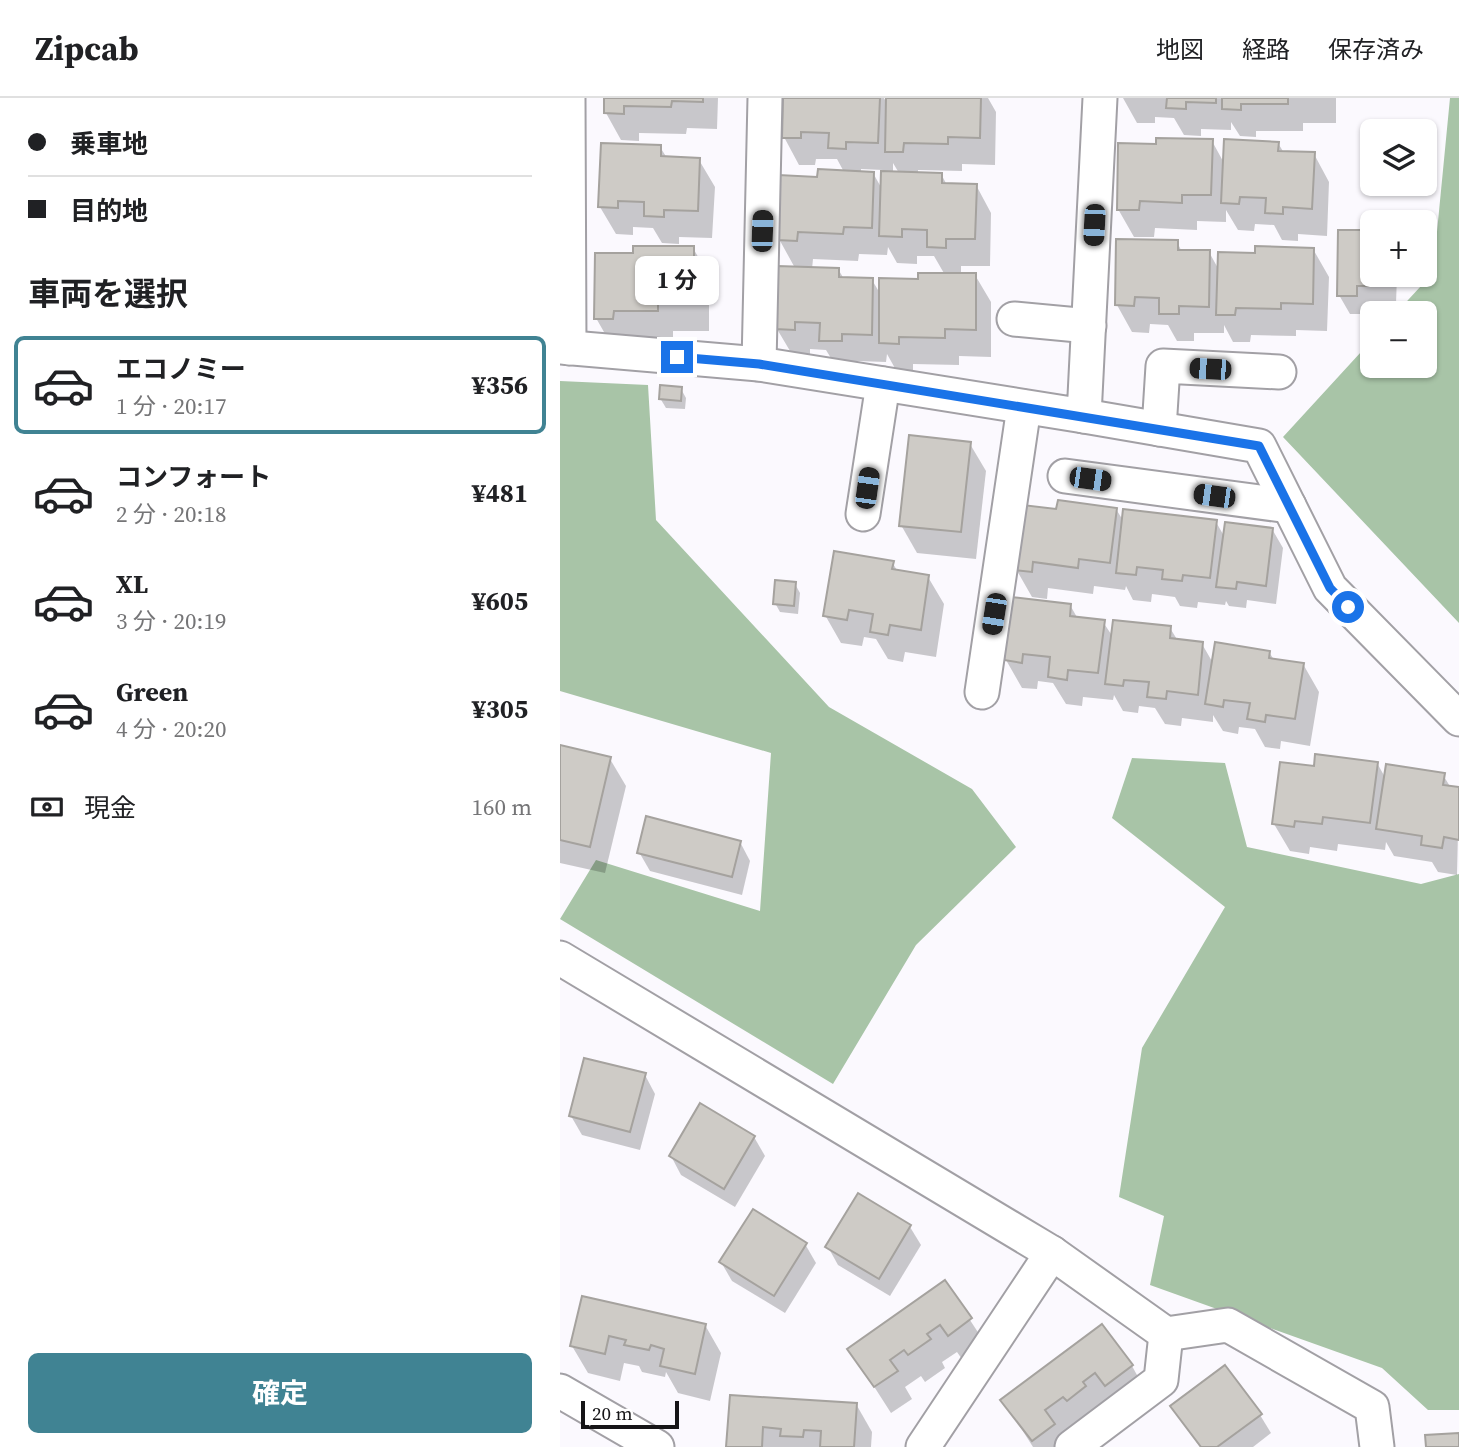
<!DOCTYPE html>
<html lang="ja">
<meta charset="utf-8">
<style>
body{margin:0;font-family:"Source Serif 4","Noto Sans JP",serif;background:#f6f6f6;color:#202124;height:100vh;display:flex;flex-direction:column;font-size:26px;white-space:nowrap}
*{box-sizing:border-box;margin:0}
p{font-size:23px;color:#757577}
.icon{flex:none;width:38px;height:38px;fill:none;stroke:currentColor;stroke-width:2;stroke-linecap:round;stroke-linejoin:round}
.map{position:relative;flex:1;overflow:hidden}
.side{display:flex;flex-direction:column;background:#fff;width:560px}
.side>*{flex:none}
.top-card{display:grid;align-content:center;height:154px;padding:0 28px;background:#fff}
.tools{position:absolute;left:800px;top:21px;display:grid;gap:14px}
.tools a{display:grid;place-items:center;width:77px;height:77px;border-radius:10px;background:#fff;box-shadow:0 2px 5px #0004;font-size:35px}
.scale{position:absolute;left:21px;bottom:18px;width:98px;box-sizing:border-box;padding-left:7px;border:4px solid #161517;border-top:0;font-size:19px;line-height:24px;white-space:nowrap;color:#161517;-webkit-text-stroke:5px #fff;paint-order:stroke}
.end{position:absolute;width:32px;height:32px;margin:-16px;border:9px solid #1a73e8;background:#fff;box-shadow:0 0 0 4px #fff}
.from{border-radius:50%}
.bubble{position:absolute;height:49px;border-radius:10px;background:#fff;box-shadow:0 2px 5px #0004;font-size:23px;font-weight:700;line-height:49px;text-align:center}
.car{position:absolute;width:21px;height:42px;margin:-21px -10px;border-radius:9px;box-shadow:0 0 5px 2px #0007;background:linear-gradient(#222 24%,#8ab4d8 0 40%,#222 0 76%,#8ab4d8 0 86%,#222 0)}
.top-card b{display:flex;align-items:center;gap:24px;height:66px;font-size:26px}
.top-card b+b{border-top:2px solid #e0e0e0}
.top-card i{width:18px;height:18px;background:#202124}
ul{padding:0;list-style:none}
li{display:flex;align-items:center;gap:21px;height:98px;margin:0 14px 10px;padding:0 14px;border:4px solid transparent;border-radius:10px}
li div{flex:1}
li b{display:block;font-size:26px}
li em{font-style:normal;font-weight:700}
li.on{border-color:#408393}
li>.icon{width:63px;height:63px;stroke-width:1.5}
h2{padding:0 28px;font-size:32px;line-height:84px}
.pay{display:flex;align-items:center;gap:18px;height:77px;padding:0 28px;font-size:26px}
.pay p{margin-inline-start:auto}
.action{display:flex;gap:14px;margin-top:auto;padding:14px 28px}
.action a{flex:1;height:80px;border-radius:10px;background:#408393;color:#fff;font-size:28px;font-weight:700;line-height:80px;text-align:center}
header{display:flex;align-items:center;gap:42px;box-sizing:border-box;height:98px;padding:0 35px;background:#fff;border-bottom:2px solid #e0e0e0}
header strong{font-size:33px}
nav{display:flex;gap:38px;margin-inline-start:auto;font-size:24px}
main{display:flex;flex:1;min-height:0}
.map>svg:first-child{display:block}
.forest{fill:#a8c4a7}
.shadow{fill:#0003;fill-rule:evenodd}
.building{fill:#cecbc6;stroke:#a5a29e;stroke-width:2}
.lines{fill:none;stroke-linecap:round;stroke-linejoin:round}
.minor-casing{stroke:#a2a0a5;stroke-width:37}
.minor{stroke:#fff;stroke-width:33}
.route{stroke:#1a73e8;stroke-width:9}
</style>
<header>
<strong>Zipcab</strong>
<nav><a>地図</a><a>経路</a><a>保存済み</a></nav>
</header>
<main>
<section class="side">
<div class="top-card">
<b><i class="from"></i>乗車地</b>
<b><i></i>目的地</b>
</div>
<h2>車両を選択</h2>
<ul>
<li class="on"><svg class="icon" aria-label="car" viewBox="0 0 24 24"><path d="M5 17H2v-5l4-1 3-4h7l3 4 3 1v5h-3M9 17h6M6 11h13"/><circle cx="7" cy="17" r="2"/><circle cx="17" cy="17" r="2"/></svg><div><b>エコノミー</b><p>1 分 · 20:17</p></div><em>¥356</em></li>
<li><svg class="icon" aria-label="car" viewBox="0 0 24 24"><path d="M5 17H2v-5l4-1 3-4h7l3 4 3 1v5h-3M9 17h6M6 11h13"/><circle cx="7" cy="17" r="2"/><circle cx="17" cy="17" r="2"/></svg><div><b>コンフォート</b><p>2 分 · 20:18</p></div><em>¥481</em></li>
<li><svg class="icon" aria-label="car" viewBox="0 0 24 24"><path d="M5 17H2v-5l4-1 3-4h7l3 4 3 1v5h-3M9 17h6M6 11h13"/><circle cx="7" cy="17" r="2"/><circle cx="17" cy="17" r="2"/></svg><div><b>XL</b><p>3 分 · 20:19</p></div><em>¥605</em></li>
<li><svg class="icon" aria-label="car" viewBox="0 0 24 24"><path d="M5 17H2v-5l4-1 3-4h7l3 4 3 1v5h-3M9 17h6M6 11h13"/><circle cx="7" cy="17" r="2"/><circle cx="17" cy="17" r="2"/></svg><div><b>Green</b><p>4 分 · 20:20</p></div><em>¥305</em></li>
</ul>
<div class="pay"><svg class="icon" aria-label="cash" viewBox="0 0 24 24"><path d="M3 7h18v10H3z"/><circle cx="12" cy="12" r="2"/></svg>現金<p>160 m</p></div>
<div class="action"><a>確定</a></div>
</section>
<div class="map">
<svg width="899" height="1349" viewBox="0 0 899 1349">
<rect width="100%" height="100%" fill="#fbf9fe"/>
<g class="forest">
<path d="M890 0H899V525L723 339 812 242V268H864V215H836L873 175Z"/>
<path d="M0 283 88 287 96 422 269 609 412 691 456 749 356 847 273 986 0 821 36 762 200 813 211 655 0 593Z"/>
<path d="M572 660 665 665 687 749 861 786 899 776V1312H868L822 1270 590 1187 604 1118 559 1099 582 950 665 809 552 720Z"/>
</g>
<g class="shadow">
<path d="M46 0H158L157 31 127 30 126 36 79 35V43L61 42 46 15Z"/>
<path d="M225 0H324L327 6V0H428L436 14 435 67 402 66V73L358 72V76H381L387 87H416L431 115 430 168H401V177H415L431 204V259L399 258V267L353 266V273L336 272 327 256 326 264 297 263V270H277L266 252 250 251V259L233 258 217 231 235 170 219 141 259 81 284 74 277 61H256L255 67H239L224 39ZM333 65 339 75H333ZM301 71 323 72 322 91 313 75H301ZM328 149 337 165 357 166V158H374L385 177 321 197 312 182 284 181 278 171H252L253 161 298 163 299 156 327 157Z"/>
<path d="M563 0H776V25H743V33H696V39L680 38 671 24V32L641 31V38L624 37 614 20 595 19V25H577Z"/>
<path d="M652 43 664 65 718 45 724 55 754 56 769 84 767 138 738 136V143L722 142 714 127 695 126 694 133 678 132 666 112V124L637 123V132L595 130 594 139H574L558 111 598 48Z"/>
<path d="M100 49 107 60 139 62 155 89 152 140 119 139V146L102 145 93 130 73 129V137L56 136 40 109Z"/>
<path d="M812 134V177H837L836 206H806V216H790L779 197Z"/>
<path d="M617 144 622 154H649L659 172 696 157 753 151 769 179 767 233 736 232V238L691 237 690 244H673L664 227V235H634V243H617L608 227 590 226 589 235 572 234 557 207Z"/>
<path d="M133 150 149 178V233H113V240H69L52 248 36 220 75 157Z"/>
<path d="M121 291 126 300 125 311 106 310 100 300Z"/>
<path d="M410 346 426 373 416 461 357 455 341 427Z"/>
<path d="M556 411 564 424H656L664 438 712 431 723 450 716 506 687 502 686 510 669 508 666 503 665 507 638 504 637 510 620 508 615 499 592 496 591 504 573 502 566 488 565 492 534 488 533 496 488 490 487 501 472 499 456 471 498 413Z"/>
<path d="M332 464 338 474 368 479 384 506 376 559 345 554 343 564 328 561 316 541 304 539 302 548 281 545 265 517Z"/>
<path d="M235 486 240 495 238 516 220 514 215 505Z"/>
<path d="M510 507 518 521 543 524 553 539 610 530 618 543 642 546 653 565 709 554 714 562 743 566 759 594 750 648 721 643 720 651 705 649 695 631 679 629 678 636 663 633 653 617V624L622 620 621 628 605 626 595 610 579 608 578 615 563 613 554 597 553 602 523 599 522 608 506 606 493 585 478 583 477 591 462 590 446 562Z"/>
<path d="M0 649 50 661 66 688 45 775 0 765Z"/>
<path d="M817 665 826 681 883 677 891 690 899 691 897 777 878 774 872 764 834 758 826 744 825 752 778 746 777 753 750 749 749 756 730 753 714 726 755 670Z"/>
<path d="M180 744 190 763 182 797 90 773 79 754Z"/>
<path d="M85 977 95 996 80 1052 22 1037 11 1018Z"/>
<path d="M194 1039 205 1058 175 1109 121 1077 111 1058Z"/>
<path d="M298 1097 350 1129 361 1147 330 1198 278 1167 268 1149Z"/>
<path d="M245 1146 256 1165 225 1215 172 1183 161 1164Z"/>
<path d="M385 1184 427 1248 404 1264 397 1254 382 1264 385 1270 365 1284 361 1278 345 1289 352 1301 331 1315 290 1251Z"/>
<path d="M23 1200 145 1227 161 1255 150 1303 118 1295 106 1274 105 1279 82 1274 79 1268 64 1265 60 1283 28 1275 12 1248Z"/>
<path d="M541 1228 572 1268 587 1295 507 1349H473L443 1302Z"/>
<path d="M172 1298 296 1306 312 1334 311 1349H168Z"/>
<path d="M612 1308 700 1317 711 1335 693 1349H640Z"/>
</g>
<g class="building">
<path d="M44 0H143V4L112 3 111 9 64 8V16L44 15Z"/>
<path d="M223 0H320L318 45 286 44V51L268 50 269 35 241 34V40H222Z"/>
<path d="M326 0H421L420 40 388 39V46L344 45 343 54H325Z"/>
<path d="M607 0H656V5L626 4V11L606 10Z"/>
<path d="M662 0H728V6H681V12L662 11Z"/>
<path d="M596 40 653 41 651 97H622V105L580 103 579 112H557L558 45 596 46Z"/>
<path d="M664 41 719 44 718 53 755 54 752 111 723 109V116L705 115 706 100 680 99 679 106 661 105Z"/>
<path d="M41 45 101 47V58L140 60 138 113 104 112V119L84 118V104L58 103V110L38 109Z"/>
<path d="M258 71 314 74 312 130 284 129 283 136 238 134 237 143 217 142 219 77 257 79Z"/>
<path d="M321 73 382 75V85L417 86 415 141H386V150L367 149V132L342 131V139L319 138Z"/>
<path d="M778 132H812V177H827L826 188H797V198H777Z"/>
<path d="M556 141 618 142V152H650L649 209 619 208V216H599V200L575 199 574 208 555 207Z"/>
<path d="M73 148H134V206H98V213H54L53 221H34L35 155H73Z"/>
<path d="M695 148 754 150 753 206 721 205V211L676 210 675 217H656L658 154 695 155Z"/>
<path d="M217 168 279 170V179L313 180 312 237 282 236V243H259L260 225 235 224V232L215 231Z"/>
<path d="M358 175H416V232L385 231V240L339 239V246L319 245V180L358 181Z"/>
<path d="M100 287 122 289 121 303 99 301Z"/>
<path d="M349 337 411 344 401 434 339 428Z"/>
<path d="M498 402 557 410 550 465 519 461 518 470 473 464 472 474 454 472 463 407 496 411Z"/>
<path d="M563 411 657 422 650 480 623 477 622 483 602 481 603 472 577 469 576 477 556 475Z"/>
<path d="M665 424 713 430 706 488 677 484 676 491 656 489Z"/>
<path d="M274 453 334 463 332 471 369 477 361 532 330 527 328 537 310 534 313 516 289 512 287 522 263 518Z"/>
<path d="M215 482 236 484 234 508 213 506Z"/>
<path d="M451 499 511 506 510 518 545 522 538 575 508 572 507 582 488 579 490 559 463 556 462 565 444 562Z"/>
<path d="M553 522 611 528 610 540 643 544 638 597 607 593 606 601 587 599 589 584 564 582 563 588 545 586Z"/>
<path d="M655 544 710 553 709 560 744 565 735 621 706 617 705 624 687 621 690 605 664 602 663 609 645 606Z"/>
<path d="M0 647 51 659 30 749 0 742Z"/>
<path d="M755 656 818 664 810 725 763 719 762 726 735 723 734 729 712 726 720 664 754 668Z"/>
<path d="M826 666 885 675 883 687 899 689V742L884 739 882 750 861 747 862 738 816 731Z"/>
<path d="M86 718 181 743 172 779 77 755Z"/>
<path d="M24 960 86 975 70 1034 9 1018Z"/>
<path d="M140 1005 195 1038 164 1091 109 1058Z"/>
<path d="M298 1095 351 1127 319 1181 265 1149Z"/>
<path d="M193 1111 247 1145 214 1198 159 1164Z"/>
<path d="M385 1182 412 1220 388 1238 380 1227 367 1236 371 1241 348 1257 344 1252 330 1262 338 1273 314 1289 287 1251Z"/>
<path d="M22 1198 146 1226 135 1276 100 1268 104 1251 91 1247 89 1252 64 1247 66 1242 49 1238 45 1256 10 1248Z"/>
<path d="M542 1226 573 1267 545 1288 535 1275 523 1284 526 1288 507 1303 503 1299 485 1312 495 1326 472 1343 440 1302Z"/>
<path d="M665 1267 702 1316 657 1349H641L610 1308Z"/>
<path d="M170 1297 297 1305 294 1349H260L261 1333 244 1332 243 1339 220 1338 221 1331 203 1329 202 1349H166Z"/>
<path d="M899 1335V1349H866L865 1337Z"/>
</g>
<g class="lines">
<defs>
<g id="minor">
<path d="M8 0 9 250"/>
<path d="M454 221 529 228"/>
<path d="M0 249 199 266 524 318 540 0"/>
<path d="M199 266 205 0"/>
<path d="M524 318 699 348 770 490 899 621"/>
<path d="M599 331 603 268 719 274"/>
<path d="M505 378 729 408"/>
<path d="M303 416 323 286"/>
<path d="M422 594 464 309"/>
<path d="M0 860 492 1155 606 1236 601 1282 512 1349"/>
<path d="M606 1236 668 1227 812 1309 817 1349"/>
<path d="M0 1293 97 1349"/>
<path d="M363 1349 492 1155"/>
</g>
</defs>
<use href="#minor" class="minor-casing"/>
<use href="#minor" class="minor"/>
</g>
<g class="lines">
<path class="route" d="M117 259 199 266 699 348 770 490 788 509"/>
</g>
</svg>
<div class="tools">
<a><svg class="icon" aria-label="layers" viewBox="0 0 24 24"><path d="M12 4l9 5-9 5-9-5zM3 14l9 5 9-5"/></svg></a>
<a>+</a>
<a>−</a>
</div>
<div class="scale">20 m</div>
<i class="end from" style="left:788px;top:509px"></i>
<i class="end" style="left:117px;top:259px"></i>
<div class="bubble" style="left:75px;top:158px;width:84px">1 分</div>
<i class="car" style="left:534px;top:127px;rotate:183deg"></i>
<i class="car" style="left:202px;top:133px;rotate:2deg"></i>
<i class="car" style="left:650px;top:271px;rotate:273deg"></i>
<i class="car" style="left:530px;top:381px;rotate:98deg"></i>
<i class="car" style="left:307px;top:390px;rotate:8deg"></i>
<i class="car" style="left:654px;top:398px;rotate:278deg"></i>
<i class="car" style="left:434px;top:516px;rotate:189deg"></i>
</div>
</main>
